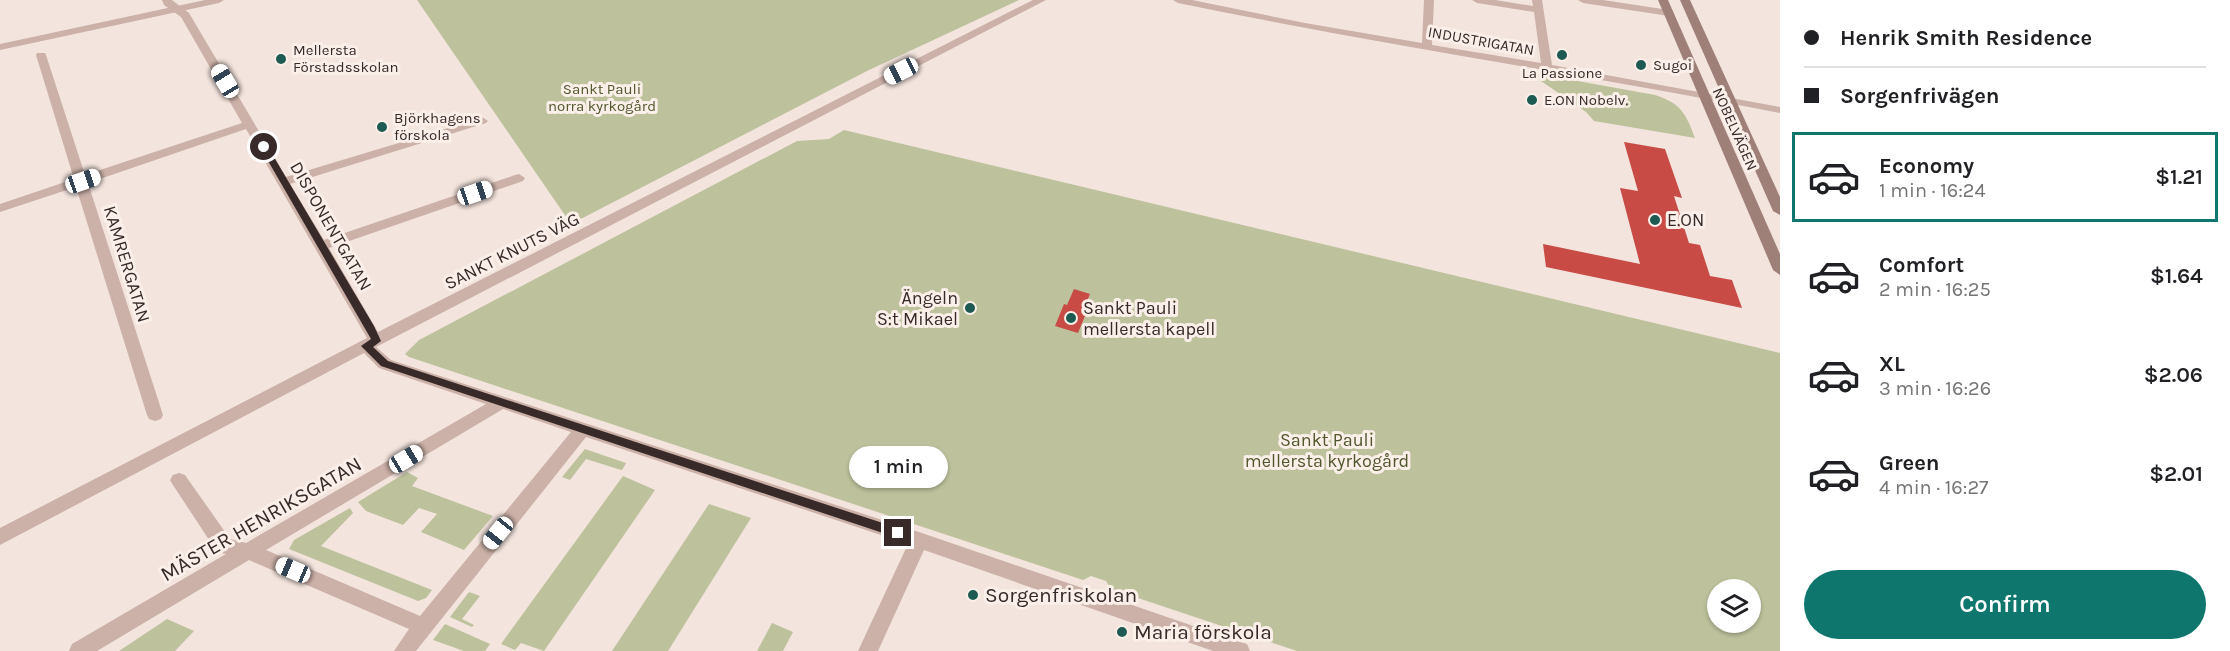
<!DOCTYPE html>
<meta charset="utf-8">
<style>
body{margin:0;font-family:Karla,sans-serif;background:#f6f6f6;color:#202124;height:100vh;display:flex;flex-direction:column;font-size:22px;white-space:nowrap}
*{box-sizing:border-box;margin:0}
p{font-size:20px;color:#757577}
.icon{flex:none;width:33px;height:33px;fill:none;stroke:currentColor;stroke-width:2;stroke-linecap:round;stroke-linejoin:round}
.map{position:relative;flex:1;overflow:hidden}
.details{display:flex;flex-direction:column;background:#fff;width:450px}
.details>*{flex:none}
.guide{display:grid;align-content:center;height:132px;padding:0 24px;background:#fff}
.tools{position:absolute;left:1707px;top:579px;display:grid;gap:12px}
.tools a{display:grid;place-items:center;width:54px;height:54px;border-radius:50%;background:#fff;box-shadow:0 2px 4px #0004;font-size:30px}
.end{position:absolute;width:27px;height:27px;margin:-14px;border:8px solid #382a29;background:#fff;box-shadow:0 0 0 3px #fff}
.from{border-radius:50%}
.bubble{position:absolute;height:42px;border-radius:21px;background:#fff;box-shadow:0 2px 4px #0004;font-size:20px;font-weight:600;line-height:42px;text-align:center}
.car{position:absolute;width:18px;height:36px;margin:-18px -9px;border-radius:8px;box-shadow:0 0 4px 2px #0007;background:linear-gradient(#fff 24%,#345 0 40%,#fff 0 76%,#345 0 86%,#fff 0)}
.guide b{display:flex;align-items:center;gap:21px;height:57px;font-size:22px}
.guide b+b{border-top:2px solid #e0e0e0}
.guide i{width:15px;height:15px;background:#202124}
ul{padding:0;list-style:none}
li{display:flex;align-items:center;gap:18px;height:90px;margin:0 12px 9px;padding:0 12px;border:3px solid transparent;border-radius:0px}
li div{flex:1}
li b{display:block;font-size:22px}
li em{font-style:normal;font-weight:600}
li.current{border-color:#0f766e}
li>.icon{width:54px;height:54px;stroke-width:1.5}
.button{display:flex;gap:12px;margin-top:auto;padding:12px 24px}
.button a{flex:1;height:69px;border-radius:36px;background:#0f766e;color:#fff;font-size:24px;font-weight:600;line-height:69px;text-align:center}
main{display:flex;flex:1;min-height:0}
.map>svg:first-child{display:block}
.green{fill:#bdc29c;fill-rule:evenodd}
.building{fill:#c84b46}
.lines{fill:none;stroke-linecap:round;stroke-linejoin:round}
.minor{fill:#cbb1a8;fill-rule:evenodd}
.tertiary{fill:#cbb1a8;fill-rule:evenodd}
.secondary{fill:#9f8079;fill-rule:evenodd}
.route{fill:#382a29}
.poi-dot{fill:#1d5a52;stroke:#faefe9;stroke-width:2}
.labels{text-anchor:middle;dominant-baseline:central;stroke-width:6;stroke-linejoin:round;paint-order:stroke}
.far-street-label{font-size:15px;fill:#382a29;stroke:#faefe9}
.far-poi-label{font-size:15px;fill:#382a29;stroke:#faefe9;text-anchor:start}
.far-park-label{font-size:15px;fill:#50572c;stroke:#faefe9}
.poi-label{font-size:18px;fill:#382a29;stroke:#faefe9;text-anchor:start}
.street-label{font-size:18px;fill:#382a29;stroke:#faefe9}
.park-label{font-size:18px;fill:#50572c;stroke:#faefe9}
.near-street-label{font-size:21px;fill:#382a29;stroke:#faefe9}
.near-poi-label{font-size:21px;fill:#382a29;stroke:#faefe9;text-anchor:start}
</style>
<main>
<div class="map">
<svg width="1780" height="651" viewBox="0 0 1780 651">
<rect width="100%" height="100%" fill="#f3e4dd"/>
<g class="green">
<path d="M417 0H1019L867 71 571 224Z"/>
<path d="M1528 72 1655 95C1681 103 1686 114 1695 138L1594 121 1586 112Z"/>
<path d="M844 130 1780 353V651H1297L1111 589 1106 581 1091 576 1083 580 409 357 405 354 419 340 797 141 829 139ZM1718 590H1750V622H1718Z"/>
<path d="M585 449 626 463 622 470 618 469 586 459 570 480 562 477Z"/>
<path d="M407 472 418 478 412 486 493 516 464 550 421 532 437 514 419 508 403 525 366 511 358 502Z"/>
<path d="M623 476 655 490 544 651 521 643 515 650 501 644Z"/>
<path d="M709 504 751 518 668 651H612Z"/>
<path d="M350 508 353 513 321 546 432 590 426 598 418 601 289 549 294 540Z"/>
<path d="M469 592 480 596 462 619 474 625 472 627 450 617Z"/>
<path d="M167 619 194 631 175 651H119Z"/>
<path d="M772 623 793 632 783 651H757Z"/>
<path d="M445 624 490 644 485 651H464L433 640Z"/>
</g>
<g class="building">
<path d="M1624 142 1665 149 1682 198 1674 196 1689 243 1700 245 1710 276 1732 280 1742 308 1546 267 1543 244 1640 264 1620 188 1638 191Z"/>
<path d="M1074 289 1090 294 1083 310 1087 311 1078 333 1055 326 1064 304 1067 305Z"/>
</g>
<g class="lines">
<g class="minor">
<path d="M162 0H172L189 13 286 177 478 119 482 117 488 121 486 123 290 184 324 240 515 175 519 174 525 178 523 181 329 248 378 332 1033 0H1046L376 347 391 360 919 532 1240 642 1247 644 1250 651H1213L924 550 878 651H858L908 544 586 437 416 651H394L409 629 249 560 97 651H69L72 644 226 554 217 552 173 485 170 480 173 475 179 473 185 475 230 539 246 543 486 404 379 368 364 353 0 545V528L367 338 246 129 88 183 163 415 161 419 155 421 149 419 147 415 76 187 0 212V204L74 179 36 55 37 53H45L46 55 85 175 242 123 181 17 164 5ZM503 409 571 432 420 616 266 550Z"/>
<path d="M1173 0H1192L1305 23 1422 43 1424 0H1434L1432 45 1541 63 1534 12 1477 3 1472 0H1495L1533 6 1532 0H1542L1552 65 1780 107V113C1580 74 1378 44 1178 3Z"/>
<path d="M1578 0H1603L1669 10 1674 13 1669 16 1583 3Z"/>
</g>
<path class="tertiary" d="M205 0H224L219 3 0 50V44Z"/>
<g class="secondary">
<path d="M1658 0H1668L1780 254V275L1773 270Z"/>
<path d="M1680 0H1690L1780 197V215L1773 211Z"/>
</g>
</g>
<path class="route" d="M264 144 268 147 374 326 381 341 373 347 388 361 898 528 904 533 902 537 898 538 381 366 361 346 371 339 260 147Z"/>
<g class="poi-dot">
<circle cx="1562" cy="55" r="6"/>
<circle cx="281" cy="59" r="6"/>
<circle cx="1641" cy="65" r="6"/>
<circle cx="1532" cy="100" r="6"/>
<circle cx="382" cy="127" r="6"/>
<circle cx="1655" cy="220" r="6"/>
<circle cx="970" cy="308" r="6"/>
<circle cx="1071" cy="318" r="6"/>
<circle cx="973" cy="595" r="6"/>
<circle cx="1122" cy="632" r="6"/>
</g>
<g class="labels">
<g class="far-street-label">
<text transform="translate(1481 41) rotate(10)">INDUSTRIGATAN</text>
<text transform="translate(1735 129) rotate(66)">NOBELVÄGEN</text>
</g>
<g class="far-poi-label">
<text x="293" y="50">Mellersta<tspan x="293" dy="17">Förstadsskolan</tspan></text>
<text x="1653" y="65">Sugoi</text>
<text x="1562" y="73" text-anchor="middle">La Passione</text>
<text x="1544" y="100">E.ON Nobelv.</text>
<text x="394" y="118">Björkhagens<tspan x="394" dy="17">förskola</tspan></text>
</g>
<g class="far-park-label">
<text x="602" y="89">Sankt Pauli<tspan x="602" dy="17">norra kyrkogård</tspan></text>
</g>
<g class="poi-label">
<text x="1667" y="220">E.ON</text>
<text x="958" y="298" text-anchor="end">Ängeln<tspan x="958" dy="21">S:t Mikael</tspan></text>
<text x="1083" y="308">Sankt Pauli<tspan x="1083" dy="21">mellersta kapell</tspan></text>
</g>
<g class="street-label">
<text transform="translate(331 226) rotate(60)">DISPONENTGATAN</text>
<text transform="translate(512 251) rotate(-27)">SANKT KNUTS VÄG</text>
<text transform="translate(127 264) rotate(73)">KAMRERGATAN</text>
</g>
<g class="park-label">
<text x="1327" y="440">Sankt Pauli<tspan x="1327" dy="21">mellersta kyrkogård</tspan></text>
</g>
<g class="near-street-label">
<text transform="translate(261 519) rotate(-30)">MÄSTER HENRIKSGATAN</text>
</g>
<g class="near-poi-label">
<text x="985" y="595">Sorgenfriskolan</text>
<text x="1134" y="632">Maria förskola</text>
</g>
</g>
</svg>
<div class="tools">
<a><svg class="icon" aria-label="layers" viewBox="0 0 24 24"><path d="M12 4l9 5-9 5-9-5zM3 14l9 5 9-5"/></svg></a>
</div>
<i class="end from" style="left:264px;top:147px"></i>
<i class="end" style="left:898px;top:533px"></i>
<div class="bubble" style="left:849px;top:446px;width:99px">1 min</div>
<i class="car" style="left:901px;top:71px;rotate:243deg"></i>
<i class="car" style="left:225px;top:81px;rotate:329deg"></i>
<i class="car" style="left:83px;top:181px;rotate:71deg"></i>
<i class="car" style="left:475px;top:193px;rotate:71deg"></i>
<i class="car" style="left:406px;top:459px;rotate:59deg"></i>
<i class="car" style="left:498px;top:533px;rotate:219deg"></i>
<i class="car" style="left:293px;top:570px;rotate:293deg"></i>
</div>
<section class="details">
<div class="guide">
<b><i class="from"></i>Henrik Smith Residence</b>
<b><i></i>Sorgenfrivägen</b>
</div>
<ul>
<li class="current"><svg class="icon" aria-label="car" viewBox="0 0 24 24"><path d="M5 17H2v-5l4-1 3-4h7l3 4 3 1v5h-3M9 17h6M6 11h13"/><circle cx="7" cy="17" r="2"/><circle cx="17" cy="17" r="2"/></svg><div><b>Economy</b><p>1 min · 16:24</p></div><em>$1.21</em></li>
<li><svg class="icon" aria-label="car" viewBox="0 0 24 24"><path d="M5 17H2v-5l4-1 3-4h7l3 4 3 1v5h-3M9 17h6M6 11h13"/><circle cx="7" cy="17" r="2"/><circle cx="17" cy="17" r="2"/></svg><div><b>Comfort</b><p>2 min · 16:25</p></div><em>$1.64</em></li>
<li><svg class="icon" aria-label="car" viewBox="0 0 24 24"><path d="M5 17H2v-5l4-1 3-4h7l3 4 3 1v5h-3M9 17h6M6 11h13"/><circle cx="7" cy="17" r="2"/><circle cx="17" cy="17" r="2"/></svg><div><b>XL</b><p>3 min · 16:26</p></div><em>$2.06</em></li>
<li><svg class="icon" aria-label="car" viewBox="0 0 24 24"><path d="M5 17H2v-5l4-1 3-4h7l3 4 3 1v5h-3M9 17h6M6 11h13"/><circle cx="7" cy="17" r="2"/><circle cx="17" cy="17" r="2"/></svg><div><b>Green</b><p>4 min · 16:27</p></div><em>$2.01</em></li>
</ul>
<div class="button"><a>Confirm</a></div>
</section>
</main>
